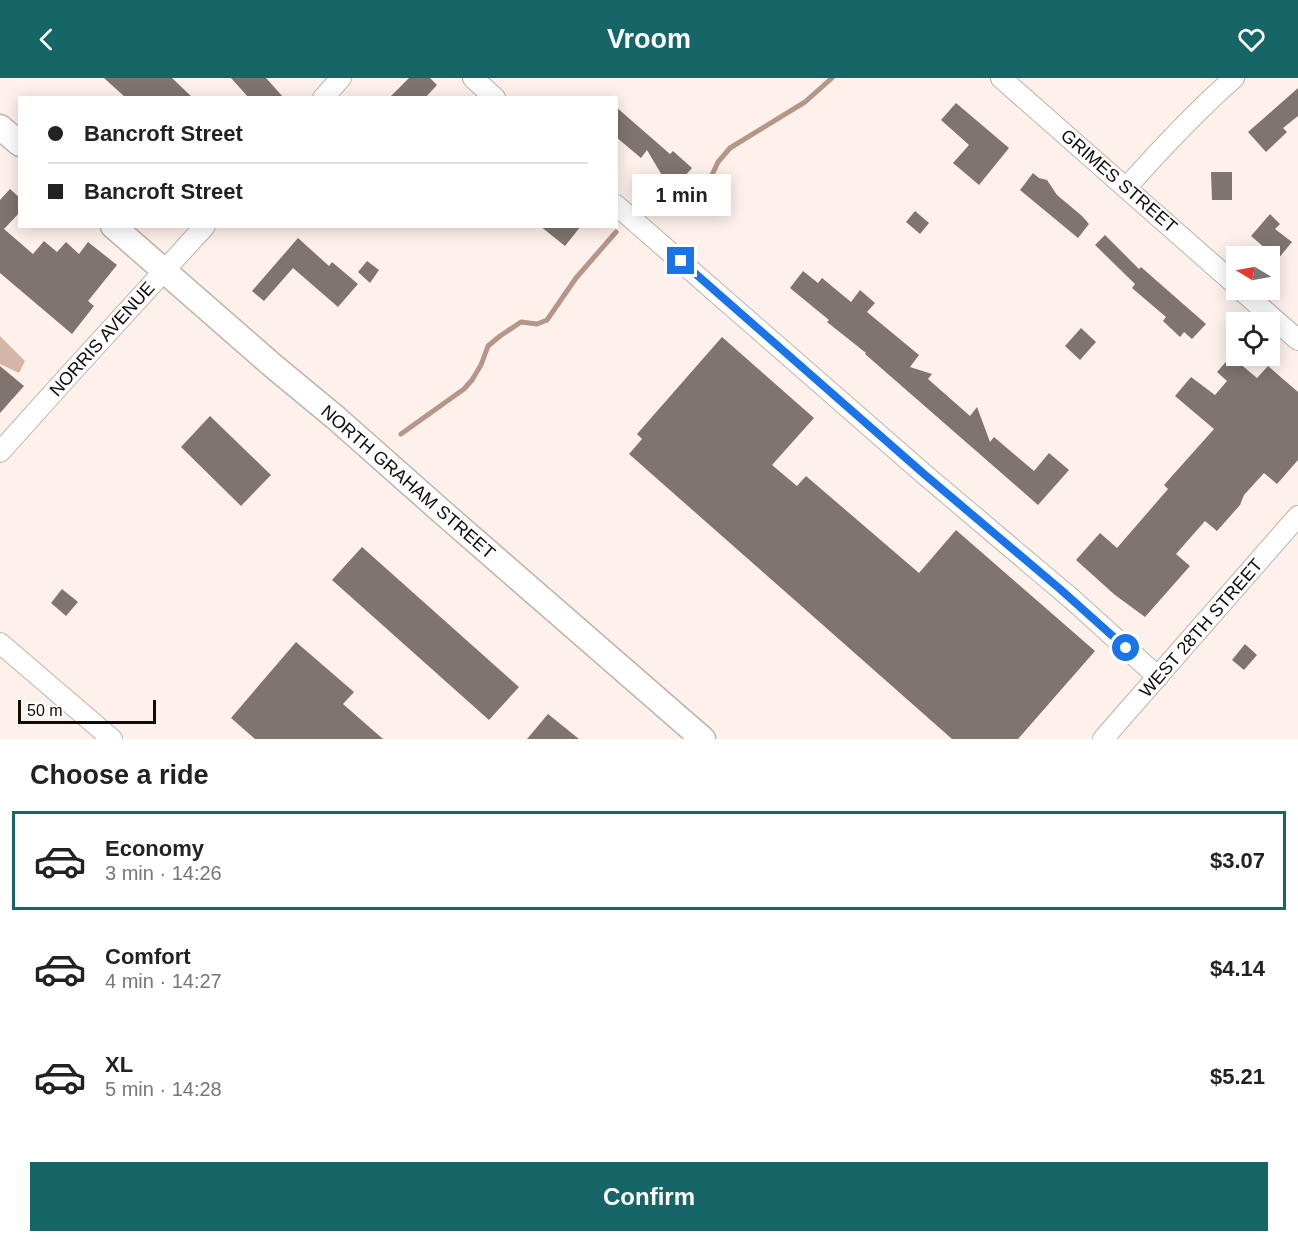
<!DOCTYPE html>
<meta charset="utf-8">
<style>
body{margin:0;font-family:Helvetica,sans-serif;background:#f2f2f2;color:#222;height:100vh;display:flex;flex-direction:column;font-size:22px;white-space:nowrap}
*{box-sizing:border-box;margin:0}
p{font-size:20px;color:#767676}
.icon{flex:none;width:33px;height:33px;fill:none;stroke:currentColor;stroke-width:2;stroke-linecap:round;stroke-linejoin:round}
.map{position:relative;height:661px;overflow:hidden}
.side{display:flex;flex-direction:column;background:#fff;flex:1}
.side>*{flex:none}
.top-card{position:absolute;left:18px;top:18px;width:600px;height:132px;border-radius:0px;box-shadow:0 3px 15px #0003;display:grid;align-content:center;height:132px;padding:0 30px;background:#fff}
.needle{width:39px;rotate:280deg}
.controls{position:absolute;left:1226px;top:168px;display:grid;gap:12px}
.controls a{display:grid;place-items:center;width:54px;height:54px;border-radius:0px;background:#fff;box-shadow:0 3px 15px #0003;font-size:30px}
.scale{position:absolute;left:18px;bottom:15px;width:138px;box-sizing:border-box;padding-left:6px;border:3px solid #0f0b09;border-top:0;font-size:16px;line-height:21px;white-space:nowrap;color:#0f0b09;-webkit-text-stroke:4px #fff;paint-order:stroke}
.end{position:absolute;width:27px;height:27px;margin:-14px;border:8px solid #1a73e8;background:#fff;box-shadow:0 0 0 3px #fff}
.from{border-radius:50%}
.bubble{position:absolute;height:42px;border-radius:0px;background:#fff;box-shadow:0 3px 15px #0003;font-size:20px;font-weight:800;line-height:42px;text-align:center}
.top-card b{display:flex;align-items:center;gap:21px;height:57px;font-size:22px}
.top-card b+b{border-top:2px solid #e0e0e0}
.top-card i{width:15px;height:15px;background:#222}
ul{padding:0;list-style:none}
li{display:flex;align-items:center;gap:18px;height:99px;margin:0 12px 9px;padding:0 18px;border:3px solid transparent;border-radius:0px}
li div{flex:1}
li b{display:block;font-size:22px}
li em{font-style:normal;font-weight:800}
li.current{border-color:#166567}
li>.icon{width:54px;height:54px;stroke-width:1.5}
h2{padding:0 30px;font-size:27px;line-height:72px}
.cta{display:flex;gap:12px;margin-top:auto;padding:12px 30px}
.cta a{flex:1;height:69px;border-radius:0px;background:#166567;color:#fff;font-size:24px;font-weight:800;line-height:69px;text-align:center}
header{display:flex;justify-content:space-between;align-items:center;height:78px;padding:0 30px;background:#166567;color:#fff;font-size:27px;font-weight:800}
.map>svg:first-child{display:block}
.forest{fill:#d5b6a6}
.lines{fill:none;stroke-linecap:round;stroke-linejoin:round}
.stream{stroke:#b59688;stroke-width:5}
.building{fill:#7f746e}
.minor-casing{stroke:#beb2ac;stroke-width:22}
.major-casing{stroke:#beb2ac;stroke-width:27}
.minor{stroke:#fff;stroke-width:20}
.major{stroke:#fff;stroke-width:24}
.route{stroke:#1a73e8;stroke-width:8}
.labels{text-anchor:middle;dominant-baseline:central;stroke-width:4.5;stroke-linejoin:round;paint-order:stroke}
.street-label{font-size:18px;fill:#0f0b09;stroke:#fff}
</style>
<header><svg class="icon" aria-label="back" viewBox="0 0 24 24"><path d="M15 5l-7 7 7 7"/></svg>Vroom<svg class="icon" aria-label="heart" viewBox="0 0 24 24"><path d="M12 20l-8-8c-3-5 5-10 8-4 3-6 11-1 8 4z"/></svg></header>
<div class="map">
<svg width="1298" height="661" viewBox="0 0 1298 661">
<rect width="100%" height="100%" fill="#fef1eb"/>
<path class="forest" d="M0 258 25 283 19 295 0 286Z"/>
<g class="lines">
<g class="stream">
<path d="M665 122 686 130 703 123 708 117 712 97 718 84 730 70 805 24 832 0"/>
<path d="M401 356 464 311 472 302 481 287 488 268 500 258 521 244 537 246 547 242 576 200 616 154"/>
</g>
</g>
<g class="building">
<path d="M104 0H172L193 20H126Z"/>
<path d="M231 0H266L284 20H249Z"/>
<path d="M409 0H430L437 7 425 20H389Z"/>
<path d="M1298 10V38L1283 50 1287 54 1266 74 1248 54Z"/>
<path d="M956 25 1009 70 979 107 953 85 969 67 941 42Z"/>
<path d="M616 29 670 76 673 73 692 90 677 107 667 103 663 99 647 72 641 80 616 59Z"/>
<path d="M1211 94H1232V122H1212Z"/>
<path d="M1033 95 1039 100 1047 102 1057 117 1082 138 1089 146 1078 160 1020 112Z"/>
<path d="M10 111 20 120V134L4 151 33 176 44 163 57 174 66 164 79 176 88 164 117 187 88 223 94 228 72 256 0 195V122Z"/>
<path d="M915 133 929 145 920 156 906 144Z"/>
<path d="M1270 136 1280 146 1275 151 1292 164 1278 181 1251 158Z"/>
<path d="M540 148H581L565 168Z"/>
<path d="M1105 157 1139 191 1141 189 1206 246 1192 261 1184 254 1180 259 1163 243 1166 239 1132 210 1135 206 1095 167Z"/>
<path d="M298 160 329 188 332 184 358 206 338 229 293 190 264 223 252 213Z"/>
<path d="M367 183 379 192 370 205 358 194Z"/>
<path d="M803 193 818 205 822 200 851 224 860 212 875 225 867 234 919 277 910 289 932 296 928 301 970 338 977 329 990 364 994 359 1034 393 1049 375 1069 392 1038 427 865 276 866 275 827 244 829 242 790 210Z"/>
<path d="M1081 250 1096 264 1080 282 1065 268Z"/>
<path d="M722 259 814 340 772 387 797 408 806 398 919 495 956 452 1095 573 1018 661H952L629 376 642 361 637 356Z"/>
<path d="M1231 278 1257 300 1268 288 1298 314V382L1277 406 1264 395 1244 417 1240 427 1217 453 1205 443 1176 476 1190 488 1145 539 1115 517 1076 482 1100 455 1117 470 1168 411 1164 407 1214 351 1175 318 1191 299 1215 317 1227 303 1217 294Z"/>
<path d="M0 288 24 308 0 335Z"/>
<path d="M210 338 271 397 241 428 181 369Z"/>
<path d="M362 469 519 609 489 642 332 502Z"/>
<path d="M62 511 78 524 66 538 51 525Z"/>
<path d="M296 564 354 614 343 626 383 661H255L231 640Z"/>
<path d="M1245 566 1257 577 1244 592 1232 582Z"/>
<path d="M548 636 579 661H527Z"/>
</g>
<g class="lines">
<defs>
<g id="minor">
<path d="M473 0 495 20"/>
<path d="M1001 0 1236 207"/>
<path d="M323 20 341 0"/>
<path d="M1126 110C1160 72 1195 34 1234 0"/>
<path d="M616 127 924 396 1073 522 1158 599"/>
<path d="M1241 212 1298 262"/>
<path d="M0 374 71 295 205 148"/>
<path d="M0 565 112 661"/>
<path d="M1103 661 1298 438"/>
</g>
<g id="major">
<path d="M0 49 20 66"/>
<path d="M113 148 272 287 336 340 449 440 703 661"/>
</g>
</defs>
<use href="#minor" class="minor-casing"/>
<use href="#major" class="major-casing"/>
<use href="#minor" class="minor"/>
<use href="#major" class="major"/>
</g>
<g class="lines">
<path class="route" d="M681 183 924 396 1060 511 1126 570"/>
</g>
<g class="labels">
<g class="street-label">
<text transform="translate(1119 103) rotate(41)">GRIMES STREET</text>
<text transform="translate(102 261) rotate(-48)">NORRIS AVENUE</text>
<text transform="translate(408 404) rotate(41)">NORTH GRAHAM STREET</text>
<text transform="translate(1201 550) rotate(-49)">WEST 28TH STREET</text>
</g>
</g>
</svg>
<div class="controls">
<a><svg class="needle" viewBox="-14 -14 28 28"><path d="M0-13l5 13h-10z" fill="#e53935"/><path d="M0 13l5-13h-10z" fill="#767676"/></svg></a>
<a><svg class="icon" aria-label="locate" viewBox="0 0 24 24"><circle cx="12" cy="12" r="6"/><path d="M12 2v4M12 18v4M2 12h4M18 12h4"/></svg></a>
</div>
<div class="scale">50 m</div>
<i class="end from" style="left:1126px;top:570px"></i>
<i class="end" style="left:681px;top:183px"></i>
<div class="bubble" style="left:632px;top:96px;width:99px">1 min</div>
<div class="top-card">
<b><i class="from"></i>Bancroft Street</b>
<b><i></i>Bancroft Street</b>
</div>
</div>
<section class="side">
<h2>Choose a ride</h2>
<ul>
<li class="current"><svg class="icon" aria-label="car" viewBox="0 0 24 24"><path d="M5 17H2v-5l4-1 3-4h7l3 4 3 1v5h-3M9 17h6M6 11h13"/><circle cx="7" cy="17" r="2"/><circle cx="17" cy="17" r="2"/></svg><div><b>Economy</b><p>3 min · 14:26</p></div><em>$3.07</em></li>
<li><svg class="icon" aria-label="car" viewBox="0 0 24 24"><path d="M5 17H2v-5l4-1 3-4h7l3 4 3 1v5h-3M9 17h6M6 11h13"/><circle cx="7" cy="17" r="2"/><circle cx="17" cy="17" r="2"/></svg><div><b>Comfort</b><p>4 min · 14:27</p></div><em>$4.14</em></li>
<li><svg class="icon" aria-label="car" viewBox="0 0 24 24"><path d="M5 17H2v-5l4-1 3-4h7l3 4 3 1v5h-3M9 17h6M6 11h13"/><circle cx="7" cy="17" r="2"/><circle cx="17" cy="17" r="2"/></svg><div><b>XL</b><p>5 min · 14:28</p></div><em>$5.21</em></li>
</ul>
<div class="cta"><a>Confirm</a></div>
</section>
